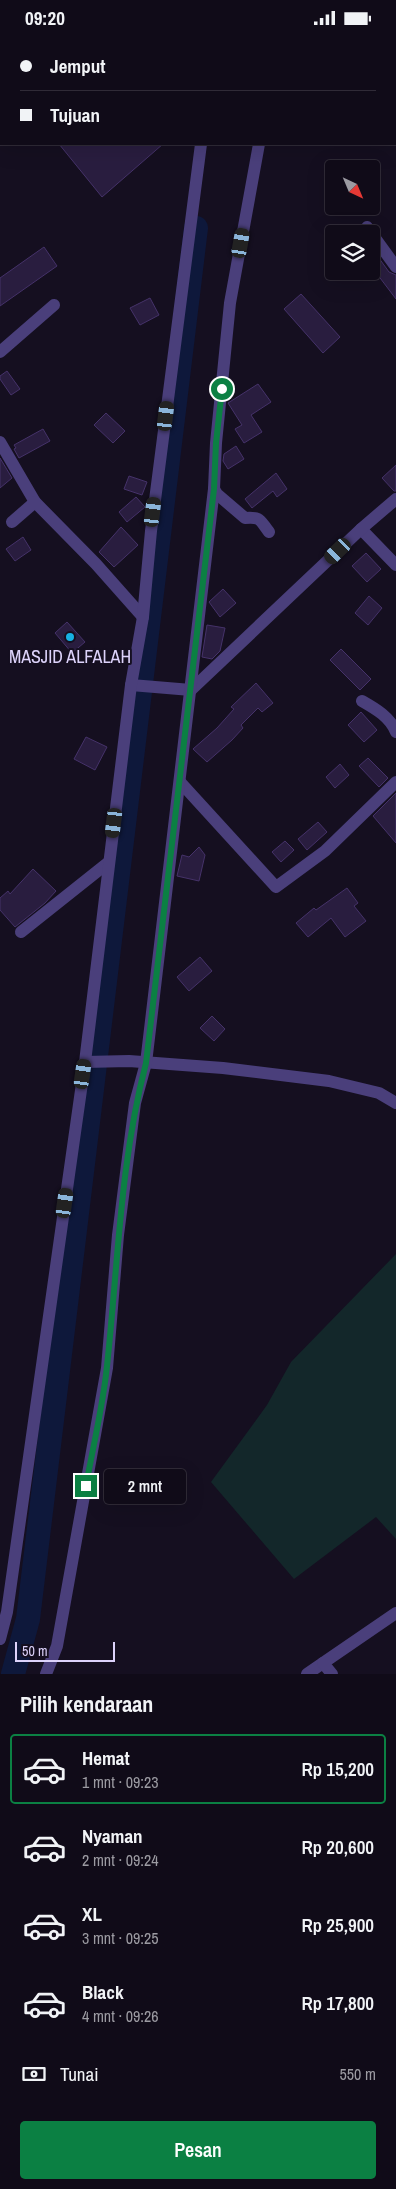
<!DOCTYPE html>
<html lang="id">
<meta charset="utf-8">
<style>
body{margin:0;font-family:"Archivo Narrow",sans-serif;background:#1e1925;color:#f1f3f6;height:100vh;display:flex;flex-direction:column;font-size:19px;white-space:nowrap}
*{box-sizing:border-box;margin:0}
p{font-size:16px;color:#9c9ba2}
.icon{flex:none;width:28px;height:28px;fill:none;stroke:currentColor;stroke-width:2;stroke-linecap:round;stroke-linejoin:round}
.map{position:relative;height:1639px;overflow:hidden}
.drawer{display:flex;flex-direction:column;background:#100b18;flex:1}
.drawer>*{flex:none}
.banner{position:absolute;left:0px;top:0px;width:396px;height:110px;box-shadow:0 5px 20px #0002,0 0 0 1px #302b37;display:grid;align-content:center;height:110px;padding:0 20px;background:#100b18}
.needle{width:32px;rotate:136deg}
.buttons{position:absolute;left:325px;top:125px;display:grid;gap:10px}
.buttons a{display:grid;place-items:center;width:55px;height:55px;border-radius:5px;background:#100b18;box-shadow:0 5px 20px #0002,0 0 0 1px #302b37;font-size:25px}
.scale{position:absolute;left:15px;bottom:12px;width:100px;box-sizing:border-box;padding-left:5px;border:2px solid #ddd3fb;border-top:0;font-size:14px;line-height:18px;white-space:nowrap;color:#ddd3fb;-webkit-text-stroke:4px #150f20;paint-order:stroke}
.end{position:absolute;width:22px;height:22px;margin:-11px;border:6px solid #0b8043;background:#fff;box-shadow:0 0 0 2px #fff}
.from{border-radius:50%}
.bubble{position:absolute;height:35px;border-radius:5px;background:#100b18;box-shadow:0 5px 20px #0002,0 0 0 1px #302b37;font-size:16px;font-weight:600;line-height:35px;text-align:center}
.car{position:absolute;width:15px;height:30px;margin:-15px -8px;border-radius:6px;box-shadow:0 0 4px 1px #0007;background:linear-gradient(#222 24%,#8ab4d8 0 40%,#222 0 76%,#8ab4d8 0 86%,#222 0)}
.banner b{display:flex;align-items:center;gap:18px;height:48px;font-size:19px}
.banner b+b{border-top:1px solid #302b37}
.banner i{width:12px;height:12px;background:#f1f3f6}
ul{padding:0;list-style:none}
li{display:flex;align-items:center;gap:15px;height:70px;margin:0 10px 8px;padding:0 10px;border:2px solid transparent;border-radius:5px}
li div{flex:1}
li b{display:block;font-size:19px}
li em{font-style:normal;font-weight:600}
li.on{border-color:#0b8043}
li>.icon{width:45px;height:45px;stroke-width:1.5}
h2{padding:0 20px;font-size:22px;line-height:60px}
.pay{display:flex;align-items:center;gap:12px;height:55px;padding:0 20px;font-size:19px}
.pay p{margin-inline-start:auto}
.button{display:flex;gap:10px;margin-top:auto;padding:10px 20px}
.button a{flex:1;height:58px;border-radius:5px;background:#0b8043;color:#fff;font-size:20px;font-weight:600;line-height:58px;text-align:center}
.status{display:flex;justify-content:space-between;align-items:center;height:35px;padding:0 25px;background:#100b18;direction:ltr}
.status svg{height:14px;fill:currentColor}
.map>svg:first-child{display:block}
.green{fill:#13272a}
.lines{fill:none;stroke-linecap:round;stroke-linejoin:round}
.river{stroke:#0e183b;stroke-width:24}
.building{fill:#291d3f;stroke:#453269}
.minor{stroke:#4a3f7b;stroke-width:12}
.route{stroke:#0b8043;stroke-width:6}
.poi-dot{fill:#17b1e3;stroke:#150f20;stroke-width:2}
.labels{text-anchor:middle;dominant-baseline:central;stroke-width:4;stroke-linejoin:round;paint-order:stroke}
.poi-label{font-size:18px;fill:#ddd3fb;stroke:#150f20}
</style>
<div class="status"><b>09:20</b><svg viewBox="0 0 49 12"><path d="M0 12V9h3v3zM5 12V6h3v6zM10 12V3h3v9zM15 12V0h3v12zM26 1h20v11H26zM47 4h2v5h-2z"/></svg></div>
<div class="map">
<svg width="396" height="1639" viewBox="0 0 396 1639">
<rect width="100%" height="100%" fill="#150f20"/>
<path class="green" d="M396 1219V1504L376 1482 294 1544 211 1447 267 1370 291 1327Z"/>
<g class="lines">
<path class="river" d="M13 1639 28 1584 196 193"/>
</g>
<g class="building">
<path d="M59 109H163L102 162Z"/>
<path d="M44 212 57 231 0 271V243Z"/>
<path d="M371 212 389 237 396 240V264L371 231Z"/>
<path d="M301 259 340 302 323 318 284 274Z"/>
<path d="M150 263 159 280 140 290 130 273Z"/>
<path d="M7 336 20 354 11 360 0 344V341Z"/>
<path d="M258 349 271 367 251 380 262 397 244 408 235 394 242 390 228 368Z"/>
<path d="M106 378 125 396 113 408 94 390Z"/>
<path d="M43 394 50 406 19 423 14 414 16 413 14 410Z"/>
<path d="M236 411 244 424 228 434 223 426 224 419Z"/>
<path d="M0 423 12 443 0 453Z"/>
<path d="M396 430V456H394L382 443Z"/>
<path d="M276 438 287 454 277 462 273 456 252 473 245 464Z"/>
<path d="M129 441 147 447 142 460 124 454Z"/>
<path d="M136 462 145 472 127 487 119 477Z"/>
<path d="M121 492 138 510 114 532 99 517Z"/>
<path d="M23 502 31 515 15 526 6 514Z"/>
<path d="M366 518 381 534 367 547 352 531Z"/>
<path d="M223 554 236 568 220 582 209 567Z"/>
<path d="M369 561 382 573 368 590 355 578Z"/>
<path d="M67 587 85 607 72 618 55 598Z"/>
<path d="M207 590 225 593 220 616 212 624 202 622Z"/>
<path d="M341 614 371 644 360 655 330 625Z"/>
<path d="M256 648 273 668 262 677 258 673 241 690 243 693 232 705 207 727 193 714 217 693 234 674 231 672Z"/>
<path d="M361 677 377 695 364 707 348 690Z"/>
<path d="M86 702 107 712 95 735 74 724Z"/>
<path d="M368 723 388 743 379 752 359 731Z"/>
<path d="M340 729 349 740 335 753 326 742Z"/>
<path d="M396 758V808L373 781Z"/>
<path d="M318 787 327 797 307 815 298 804Z"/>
<path d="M285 806 294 815 281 827 272 817Z"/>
<path d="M199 812 205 820 199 846 177 841 182 820 189 822Z"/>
<path d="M33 834 56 856 45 868 15 892 0 875V863L8 856 10 859Z"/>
<path d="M347 853 358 868 354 871 366 886 345 902 331 883 308 902 296 888 314 873 316 875Z"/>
<path d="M200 922 212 936 189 956 177 942Z"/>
<path d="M212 981 225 994 214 1006 200 993Z"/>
</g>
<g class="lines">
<g class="minor">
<path d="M180 0 181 1"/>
<path d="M240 0 241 1"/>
<path d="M367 192 396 232"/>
<path d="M0 317 54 270"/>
<path d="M0 407 35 467 96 529 143 582"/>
<path d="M214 454 217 459 245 483C261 482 259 484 269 497"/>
<path d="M12 487 35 467"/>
<path d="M361 494 396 530"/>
<path d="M131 650 191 655 361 494 396 464"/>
<path d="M362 666C376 674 390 682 396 697"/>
<path d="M181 748 276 852 325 816 396 747"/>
<path d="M21 897 109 827"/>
<path d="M85 1027 129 1026 223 1033 329 1046 379 1058 396 1068"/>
<path d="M0 1604 7 1577 85 1027 131 650 143 582 151 496 201 109"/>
<path d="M46 1639 57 1611 107 1333 118 1200 135 1068 146 1028 214 454 216 408 230 268 259 109"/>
<path d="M307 1639 323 1628"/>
<path d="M332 1639 323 1628 396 1578"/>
</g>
</g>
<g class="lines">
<path class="route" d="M86 1451C93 1411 103 1371 107 1331 118 1230 120 1127 146 1028L214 454 216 408 222 354"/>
</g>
<circle class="poi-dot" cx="70" cy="602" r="5"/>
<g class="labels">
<g class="poi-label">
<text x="70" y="621">MASJID ALFALAH</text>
</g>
</g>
</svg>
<div class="buttons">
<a><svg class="needle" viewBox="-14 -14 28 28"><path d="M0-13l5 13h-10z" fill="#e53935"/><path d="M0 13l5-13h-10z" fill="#9c9ba2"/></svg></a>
<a><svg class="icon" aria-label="layers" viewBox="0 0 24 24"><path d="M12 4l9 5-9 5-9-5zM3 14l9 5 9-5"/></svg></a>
</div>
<div class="scale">50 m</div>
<i class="end from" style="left:222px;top:354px"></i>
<i class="end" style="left:86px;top:1451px"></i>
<div class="bubble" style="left:104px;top:1434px;width:82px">2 mnt</div>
<i class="car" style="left:241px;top:208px;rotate:10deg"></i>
<i class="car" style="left:166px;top:381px;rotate:7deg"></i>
<i class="car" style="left:153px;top:477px;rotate:7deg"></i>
<i class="car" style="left:338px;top:516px;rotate:226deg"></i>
<i class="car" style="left:114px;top:788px;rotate:187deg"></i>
<i class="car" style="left:83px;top:1039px;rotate:8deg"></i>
<i class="car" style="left:65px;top:1168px;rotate:8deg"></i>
<div class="banner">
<b><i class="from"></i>Jemput</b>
<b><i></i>Tujuan</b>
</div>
</div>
<section class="drawer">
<h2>Pilih kendaraan</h2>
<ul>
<li class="on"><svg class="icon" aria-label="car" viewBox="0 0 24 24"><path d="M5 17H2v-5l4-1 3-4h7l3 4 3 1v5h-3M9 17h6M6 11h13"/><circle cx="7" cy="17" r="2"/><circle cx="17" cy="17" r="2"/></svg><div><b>Hemat</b><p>1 mnt · 09:23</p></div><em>Rp 15,200</em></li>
<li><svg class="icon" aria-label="car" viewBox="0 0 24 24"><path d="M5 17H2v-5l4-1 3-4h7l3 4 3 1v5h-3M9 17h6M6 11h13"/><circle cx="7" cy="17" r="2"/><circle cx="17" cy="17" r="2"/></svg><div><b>Nyaman</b><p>2 mnt · 09:24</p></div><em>Rp 20,600</em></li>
<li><svg class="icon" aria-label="car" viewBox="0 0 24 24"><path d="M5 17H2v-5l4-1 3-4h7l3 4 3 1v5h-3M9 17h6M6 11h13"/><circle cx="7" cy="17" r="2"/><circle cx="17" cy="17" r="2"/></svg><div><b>XL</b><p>3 mnt · 09:25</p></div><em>Rp 25,900</em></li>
<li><svg class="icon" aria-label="car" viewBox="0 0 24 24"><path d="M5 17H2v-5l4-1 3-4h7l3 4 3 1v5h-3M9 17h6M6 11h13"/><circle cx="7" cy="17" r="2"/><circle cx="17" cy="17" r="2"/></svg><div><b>Black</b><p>4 mnt · 09:26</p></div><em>Rp 17,800</em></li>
</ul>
<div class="pay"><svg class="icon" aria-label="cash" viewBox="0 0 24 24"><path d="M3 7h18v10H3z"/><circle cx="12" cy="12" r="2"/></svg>Tunai<p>550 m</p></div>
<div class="button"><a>Pesan</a></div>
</section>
